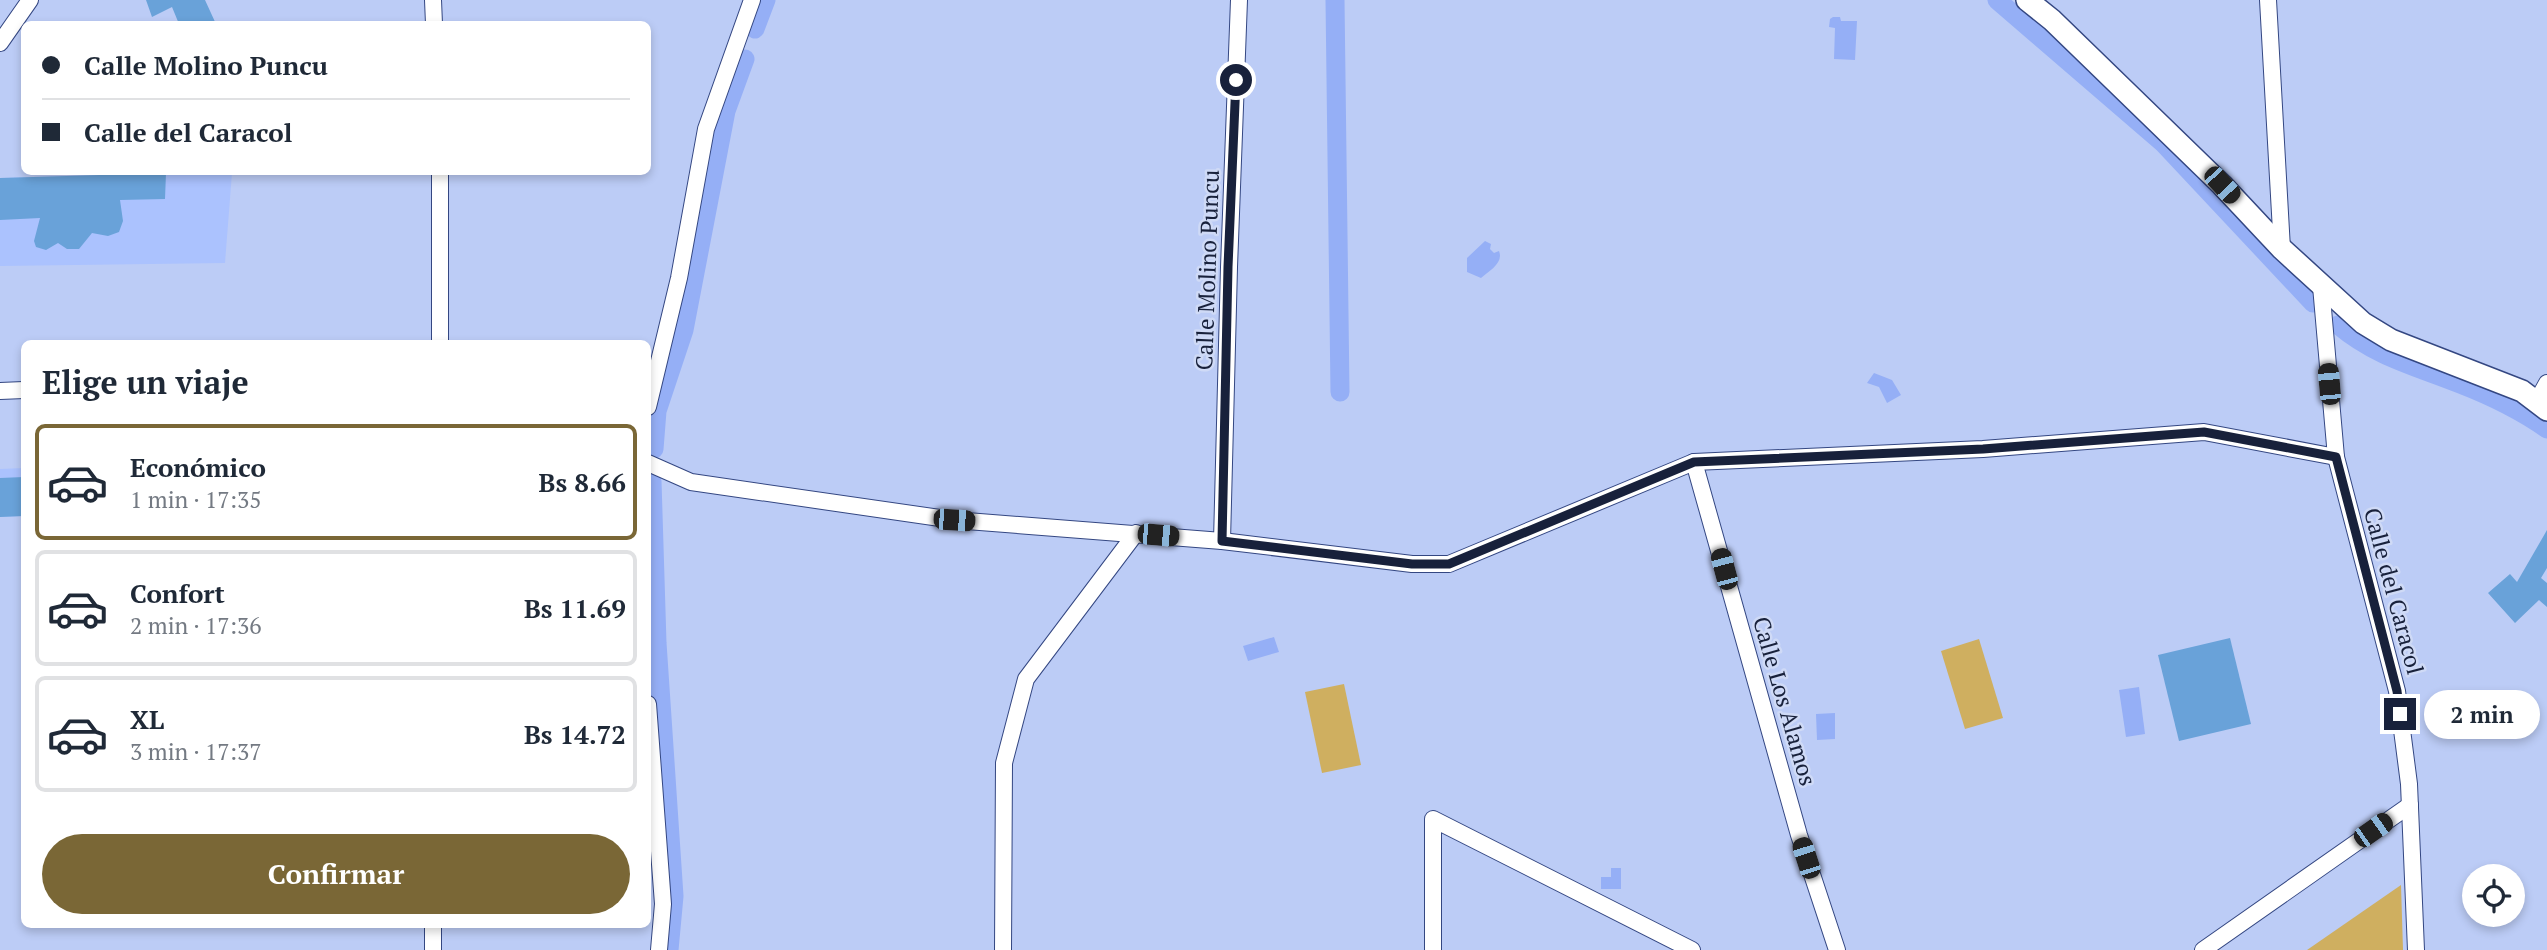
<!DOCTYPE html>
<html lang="es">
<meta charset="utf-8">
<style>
body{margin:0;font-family:"PT Serif",serif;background:#f6f6f7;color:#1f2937;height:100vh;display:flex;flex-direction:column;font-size:26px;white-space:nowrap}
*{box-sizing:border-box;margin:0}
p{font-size:23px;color:#747a83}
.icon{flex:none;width:38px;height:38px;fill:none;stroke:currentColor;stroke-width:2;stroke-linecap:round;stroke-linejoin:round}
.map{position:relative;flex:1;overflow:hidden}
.details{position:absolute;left:21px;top:340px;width:630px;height:588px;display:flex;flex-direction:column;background:#fff;border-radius:10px;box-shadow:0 4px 10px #0003}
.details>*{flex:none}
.guide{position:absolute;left:21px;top:21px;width:630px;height:154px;border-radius:10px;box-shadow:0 4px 10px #0003;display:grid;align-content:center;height:154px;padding:0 21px;background:#fff}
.buttons{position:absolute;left:2462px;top:864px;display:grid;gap:14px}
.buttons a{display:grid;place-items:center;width:63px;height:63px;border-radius:50%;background:#fff;box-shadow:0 4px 10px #0003;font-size:35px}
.end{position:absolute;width:32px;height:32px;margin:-16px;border:9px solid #18213b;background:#fff;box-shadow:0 0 0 4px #fff}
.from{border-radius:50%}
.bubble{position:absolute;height:49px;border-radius:24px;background:#fff;box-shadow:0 4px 10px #0003;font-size:23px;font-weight:700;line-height:49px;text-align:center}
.car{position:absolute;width:21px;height:42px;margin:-21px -10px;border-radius:9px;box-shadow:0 0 5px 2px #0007;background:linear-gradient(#222 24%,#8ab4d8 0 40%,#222 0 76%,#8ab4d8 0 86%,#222 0)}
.guide b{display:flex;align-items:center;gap:24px;height:66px;font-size:26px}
.guide b+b{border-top:2px solid #e0e1e3}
.guide i{width:18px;height:18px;background:#1f2937}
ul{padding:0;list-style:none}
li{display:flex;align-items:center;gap:21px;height:116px;margin:0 14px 10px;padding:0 7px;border:4px solid #e0e1e3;border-radius:10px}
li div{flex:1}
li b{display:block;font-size:26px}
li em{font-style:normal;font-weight:700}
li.on{border-color:#7a6736}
li>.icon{width:63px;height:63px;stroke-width:1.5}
h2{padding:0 21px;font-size:32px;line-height:84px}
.action{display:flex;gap:14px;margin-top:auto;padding:14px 21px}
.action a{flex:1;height:80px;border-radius:42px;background:#7a6736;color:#fff;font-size:28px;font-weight:700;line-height:80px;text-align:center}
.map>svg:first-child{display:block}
.built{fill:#abc2fe}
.green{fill:#cfaf60}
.water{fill:#95aff6}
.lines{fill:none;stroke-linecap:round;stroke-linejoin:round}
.canal{stroke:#95aff6;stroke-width:19}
.building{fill:#69a2d9}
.street-casing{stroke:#344782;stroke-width:18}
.secondary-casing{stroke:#344782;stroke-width:24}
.street{stroke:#fff;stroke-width:16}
.secondary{stroke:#fff;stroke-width:21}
.route{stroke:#18213b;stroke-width:9}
.labels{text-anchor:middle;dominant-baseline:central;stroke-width:5;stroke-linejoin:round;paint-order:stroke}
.street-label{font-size:23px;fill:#18213b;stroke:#cfdaf6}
</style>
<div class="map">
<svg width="2547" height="950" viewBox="0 0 2547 950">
<rect width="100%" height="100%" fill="#bcccf6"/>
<g class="built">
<path d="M166 173H232L225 263 0 266V178Z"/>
<path d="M24 468V516L0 517V469Z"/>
</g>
<g class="green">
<path d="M1979 639 2003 718 1965 729 1941 651Z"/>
<path d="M1344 684 1361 765 1322 773 1305 692Z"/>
<path d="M2401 885 2403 950H2307Z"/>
</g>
<g class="water">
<path d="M1833 17H1840L1841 21H1857L1855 60 1834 59 1835 28 1829 27 1830 19Z"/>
<path d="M1485 241 1491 244 1490 249 1494 253 1499 251C1504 263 1489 271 1481 278L1467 272V258Z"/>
<path d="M1874 373 1892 380 1901 395 1887 403 1879 387 1867 383Z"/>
<path d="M1274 637 1279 652 1248 661 1243 646Z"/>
<path d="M2139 687 2145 734 2126 737 2119 690Z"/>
<path d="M1835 713V739L1817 740 1816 714Z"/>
<path d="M1611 868H1621V889H1601V877H1611Z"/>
</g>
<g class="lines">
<g class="canal">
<path d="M1335 0 1340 392"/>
<path d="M1997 0 2163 143 2313 303"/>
<path d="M755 29 766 0"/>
<path d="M2338 325C2376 357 2415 366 2460 384 2491 396 2520 410 2547 429"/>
<path d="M654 449 657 411 684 330 726 111 745 59"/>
<path d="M652 481 657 643 674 896 669 950"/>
</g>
</g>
<g class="building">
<path d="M146 0H205L216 24H179L172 7 152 17Z"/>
<path d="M166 173 165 199 120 200 123 221 119 232 108 236 92 233 79 249H67L58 243 46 250 36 247 34 241 40 218 0 220V178Z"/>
<path d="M24 477V516L0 517V478Z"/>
<path d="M2547 530V568L2541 578 2547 583V607L2539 600 2515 623 2488 593 2510 574 2517 582Z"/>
<path d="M2230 638 2251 724 2179 741 2158 655Z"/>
</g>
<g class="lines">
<defs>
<g id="street">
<path d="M433 0 434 24"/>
<path d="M2268 0 2282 249"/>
<path d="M0 43 30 0"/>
<path d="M2321 286 2336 457 2397 691 2409 784 2416 950"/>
<path d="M440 343V172"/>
<path d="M0 391 24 390"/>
<path d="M2537 401 2547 383"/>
<path d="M648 407 679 278 706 129 752 0"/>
<path d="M1694 462 1799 835 1837 950"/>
<path d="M648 463 691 482 954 520 1222 541 1412 564H1449L1694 462 1983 449 2204 432 2336 457"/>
<path d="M1222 541 1229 267 1239 0"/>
<path d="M648 704 663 904 659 950"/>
<path d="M433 924V950"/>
<path d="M1003 950 1004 763 1026 679 1136 533"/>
<path d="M1433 950V819L1692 950"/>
<path d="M2203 950 2410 805"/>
</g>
<path id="secondary" d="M2027 0 2052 20 2222 185 2282 249 2363 323 2391 340 2522 391 2547 410"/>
</defs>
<use href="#street" class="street-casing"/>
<use href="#secondary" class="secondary-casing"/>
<use href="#street" class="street"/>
<use href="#secondary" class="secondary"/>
</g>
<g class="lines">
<path class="route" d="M1236 80 1228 267 1222 541 1412 564H1449L1694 462 1983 449 2204 432 2336 457 2397 691 2400 714"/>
</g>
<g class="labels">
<g class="street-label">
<text transform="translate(1207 270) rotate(-88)">Calle Molino Puncu</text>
<text transform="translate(2394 591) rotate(75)">Calle del Caracol</text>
<text transform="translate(1785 701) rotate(74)">Calle Los Alamos</text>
</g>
</g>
</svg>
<div class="buttons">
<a><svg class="icon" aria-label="locate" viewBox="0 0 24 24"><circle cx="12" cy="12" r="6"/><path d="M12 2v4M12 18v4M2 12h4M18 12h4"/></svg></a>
</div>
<i class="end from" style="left:1236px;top:80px"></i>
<i class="end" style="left:2400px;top:714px"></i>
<div class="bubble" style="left:2424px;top:690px;width:116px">2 min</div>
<i class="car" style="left:2222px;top:185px;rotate:137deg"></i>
<i class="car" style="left:2329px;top:384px;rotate:355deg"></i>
<i class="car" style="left:954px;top:520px;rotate:94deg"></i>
<i class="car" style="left:1158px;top:535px;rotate:95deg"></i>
<i class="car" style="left:1724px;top:569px;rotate:345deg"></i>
<i class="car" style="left:2373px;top:830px;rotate:55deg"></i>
<i class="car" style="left:1806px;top:858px;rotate:342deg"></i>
<div class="guide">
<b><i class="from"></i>Calle Molino Puncu</b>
<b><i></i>Calle del Caracol</b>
</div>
<section class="details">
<h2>Elige un viaje</h2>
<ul>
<li class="on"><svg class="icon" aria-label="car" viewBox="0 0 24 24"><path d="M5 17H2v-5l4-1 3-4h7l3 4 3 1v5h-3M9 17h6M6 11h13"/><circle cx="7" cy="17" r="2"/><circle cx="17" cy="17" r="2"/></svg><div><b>Económico</b><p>1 min · 17:35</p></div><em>Bs 8.66</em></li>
<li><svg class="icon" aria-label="car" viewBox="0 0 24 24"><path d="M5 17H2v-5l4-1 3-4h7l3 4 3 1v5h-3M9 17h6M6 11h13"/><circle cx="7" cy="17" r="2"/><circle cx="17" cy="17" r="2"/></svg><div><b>Confort</b><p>2 min · 17:36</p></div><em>Bs 11.69</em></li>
<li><svg class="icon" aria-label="car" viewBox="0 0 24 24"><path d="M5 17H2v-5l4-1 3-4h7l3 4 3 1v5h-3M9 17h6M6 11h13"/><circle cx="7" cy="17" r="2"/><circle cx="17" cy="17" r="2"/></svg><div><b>XL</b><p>3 min · 17:37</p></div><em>Bs 14.72</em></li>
</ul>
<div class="action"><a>Confirmar</a></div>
</section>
</div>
